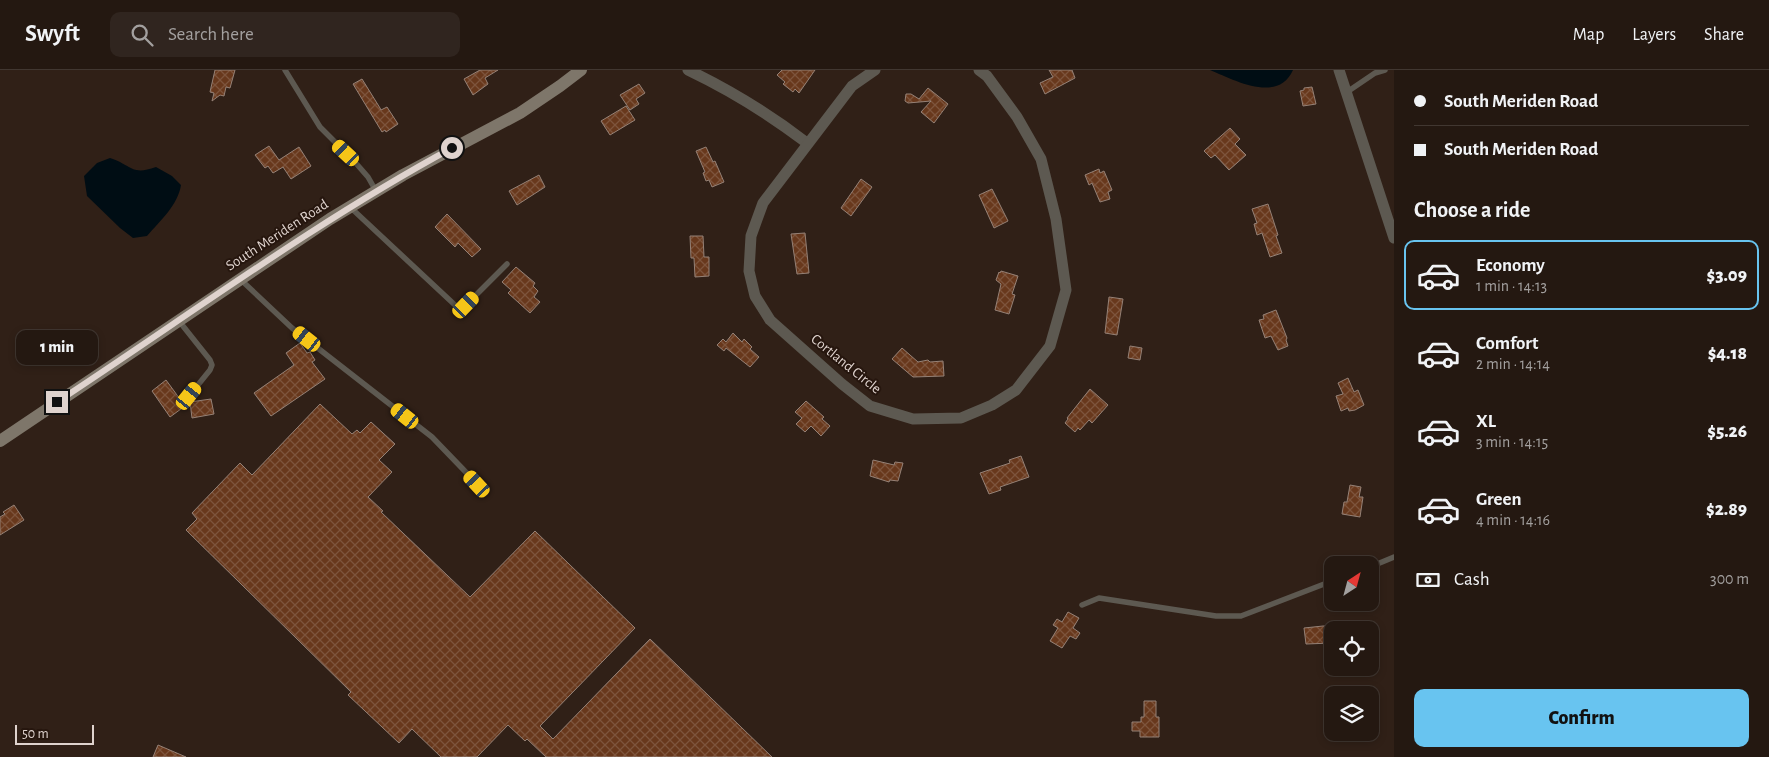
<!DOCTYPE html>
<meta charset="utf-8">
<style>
body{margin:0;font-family:"Alegreya Sans",sans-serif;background:#30251f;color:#f1f3f6;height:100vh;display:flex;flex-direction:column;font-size:19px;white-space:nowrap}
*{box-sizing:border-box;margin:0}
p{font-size:16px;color:#a3a09f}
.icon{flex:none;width:28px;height:28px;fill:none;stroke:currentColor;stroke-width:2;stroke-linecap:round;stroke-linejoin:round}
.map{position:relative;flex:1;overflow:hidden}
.side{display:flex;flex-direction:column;background:#241811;width:375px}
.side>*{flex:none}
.top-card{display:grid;align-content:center;height:110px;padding:0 20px;background:#241811}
.needle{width:32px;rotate:36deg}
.tools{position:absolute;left:1324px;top:486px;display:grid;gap:10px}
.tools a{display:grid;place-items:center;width:55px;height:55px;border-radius:10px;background:#241811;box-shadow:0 2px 8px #0003,0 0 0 1px #413731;font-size:25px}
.scale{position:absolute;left:15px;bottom:12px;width:79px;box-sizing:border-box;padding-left:5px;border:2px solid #dfd3ce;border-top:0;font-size:14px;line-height:18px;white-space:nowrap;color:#dfd3ce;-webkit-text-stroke:4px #26160e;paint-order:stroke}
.end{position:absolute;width:22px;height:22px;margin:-11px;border:6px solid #dfd3ce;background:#111;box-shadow:0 0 0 2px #111}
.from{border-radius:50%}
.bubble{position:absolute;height:35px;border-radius:10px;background:#241811;box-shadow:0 2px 8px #0003,0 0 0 1px #413731;font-size:16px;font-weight:800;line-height:35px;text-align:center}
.car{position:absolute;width:15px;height:30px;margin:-15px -8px;border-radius:6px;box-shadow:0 0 4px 1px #0007;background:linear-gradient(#f5c518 24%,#345 0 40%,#f5c518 0 76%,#345 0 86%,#f5c518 0)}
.top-card b{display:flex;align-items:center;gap:18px;height:48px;font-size:19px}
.top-card b+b{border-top:1px solid #413731}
.top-card i{width:12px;height:12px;background:#f1f3f6}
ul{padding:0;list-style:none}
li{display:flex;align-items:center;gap:15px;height:70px;margin:0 10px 8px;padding:0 10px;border:2px solid transparent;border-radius:10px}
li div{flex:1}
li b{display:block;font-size:19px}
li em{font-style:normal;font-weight:800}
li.on{border-color:#68c4f0}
li>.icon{width:45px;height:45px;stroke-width:1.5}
h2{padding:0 20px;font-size:22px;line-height:60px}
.pay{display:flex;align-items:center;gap:12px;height:55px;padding:0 20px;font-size:19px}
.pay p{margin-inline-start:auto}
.primary-button{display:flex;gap:10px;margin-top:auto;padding:10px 20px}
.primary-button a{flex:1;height:58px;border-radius:10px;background:#68c4f0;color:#111;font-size:20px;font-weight:800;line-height:58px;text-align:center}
header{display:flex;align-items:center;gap:30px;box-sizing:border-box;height:70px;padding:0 25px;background:#241811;border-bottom:1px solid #413731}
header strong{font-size:24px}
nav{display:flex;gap:28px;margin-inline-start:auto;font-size:18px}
.search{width:350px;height:45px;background:#30251f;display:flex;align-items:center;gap:12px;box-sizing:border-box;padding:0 18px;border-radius:10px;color:#a3a09f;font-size:19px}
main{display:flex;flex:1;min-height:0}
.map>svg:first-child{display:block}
.water{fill:#000d14}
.building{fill:url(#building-cross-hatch);stroke:#958176}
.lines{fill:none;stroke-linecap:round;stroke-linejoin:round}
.lane{stroke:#5d5951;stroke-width:5.5}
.street{stroke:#5d5951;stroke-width:11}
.secondary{stroke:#7e766a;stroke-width:12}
.route{stroke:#dfd3ce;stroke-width:6}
.labels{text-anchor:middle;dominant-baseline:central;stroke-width:4;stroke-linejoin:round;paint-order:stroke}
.street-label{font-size:15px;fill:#dfd3ce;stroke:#26160e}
</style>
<header>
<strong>Swyft</strong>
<div class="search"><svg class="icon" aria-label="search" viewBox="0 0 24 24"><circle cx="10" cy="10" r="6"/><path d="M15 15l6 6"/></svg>Search here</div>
<nav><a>Map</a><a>Layers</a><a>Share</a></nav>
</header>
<main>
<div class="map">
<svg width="1394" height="687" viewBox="0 0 1394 687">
<defs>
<pattern id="building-cross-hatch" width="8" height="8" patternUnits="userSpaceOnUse" patternTransform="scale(1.25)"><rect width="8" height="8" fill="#68381c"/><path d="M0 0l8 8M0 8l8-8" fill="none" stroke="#7d543c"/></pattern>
</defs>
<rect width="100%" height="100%" fill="#302017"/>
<g class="water">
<path d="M1210 0H1293C1278 34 1234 10 1210 0Z"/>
<path d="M110 88C132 95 131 106 156 97L172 106 181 115C178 135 160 151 147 166L133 168 120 158 87 126 84 106 97 93Z"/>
</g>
<g class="building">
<path d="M215 0H235L230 18 226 17 224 26 220 25 212 31 214 23 210 22Z"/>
<path d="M480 0H498L485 8 488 14 473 25 464 9Z"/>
<path d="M782 0H815L799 23 795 19 793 22 783 14 785 12 777 5Z"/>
<path d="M1049 0H1072L1075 8 1045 24 1040 13 1053 7Z"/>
<path d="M362 9 380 38 381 40 387 37 398 54 386 62 385 60 382 62 353 14Z"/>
<path d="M639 14 645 23 636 29 639 34 630 40 620 25Z"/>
<path d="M1312 17 1316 34 1303 36 1300 21 1304 20V18Z"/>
<path d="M928 18 948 34 934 53 921 42 931 31 908 33 905 31 906 24H911L919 29Z"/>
<path d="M626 36 635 50 610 65 601 51Z"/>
<path d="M1230 58 1240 69 1235 74 1246 85 1229 100 1215 85 1211 88 1204 81Z"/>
<path d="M269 76 279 90 299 77 311 96 291 109 283 97 273 103 268 96 265 98 255 85Z"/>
<path d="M706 77 713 92 715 91 724 112 712 117 709 110 706 111 703 103 705 102 696 81Z"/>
<path d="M1099 99 1100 103 1104 101 1112 120 1108 122 1110 129 1100 132 1092 113 1089 115 1085 105Z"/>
<path d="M539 105 545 117 517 135 509 121Z"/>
<path d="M861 109 872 117 851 146 841 138Z"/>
<path d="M992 119 1008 151 994 158 979 125Z"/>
<path d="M1268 134 1278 165 1276 166 1282 183 1270 187 1262 163 1257 165 1254 154 1257 153 1252 139Z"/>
<path d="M447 144 481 179 472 187 458 173 455 177 435 157Z"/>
<path d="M805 163 809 203 797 204 791 164Z"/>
<path d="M690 166H703L704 187H709V206L695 207 694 188H691Z"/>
<path d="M516 197 535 213 533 216 538 221 534 227 540 232 530 243 508 223 511 220 502 212Z"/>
<path d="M1001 201 1018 206 1012 224 1015 225 1009 244 995 240 1001 214 996 210 999 202 1000 203Z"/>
<path d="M1109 227 1123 229 1117 265 1105 263Z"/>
<path d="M1276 240 1287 268 1286 270 1288 276 1278 280 1271 266 1265 268 1259 250 1264 249 1263 245Z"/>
<path d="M733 263 742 272 744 269 752 277 750 279 759 287 750 297 726 278 724 281 717 275 723 269 726 272Z"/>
<path d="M300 273 307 283 310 282 315 290 312 292 325 309 271 346 254 323 294 295 286 283Z"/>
<path d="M1130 276 1142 278 1140 290 1128 288Z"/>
<path d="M902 278 918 292 928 290 930 292 943 291 944 306 913 307 892 289Z"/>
<path d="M1348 308 1354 322 1358 320 1364 335 1355 340 1349 341 1348 338 1341 341 1336 326 1343 324 1338 313Z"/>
<path d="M166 310 185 336 170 347 152 321Z"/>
<path d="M1090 319 1108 335 1092 353 1089 350 1080 360 1078 358 1075 362 1065 353 1068 349 1067 348Z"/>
<path d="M211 329 214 344 192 348 190 332Z"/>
<path d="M806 331 824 347 822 349 830 356 821 366 811 356 805 362 796 354 802 348 795 342Z"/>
<path d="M320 334 352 364 357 360 360 363 371 352 395 374 379 390 392 402 368 427 383 441 381 442 470 527 535 461 635 558 540 656 553 669 650 569 772 687H546L527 669 525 671 508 655 477 687H441L412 659 399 673 348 625 351 622 186 460 197 449 192 443 240 393 252 405Z"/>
<path d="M1021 386 1029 407 1000 417 1001 420 989 424 980 403 1010 393 1009 390Z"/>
<path d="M873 390 894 395 895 392 903 393 898 411 890 410 889 412 870 406Z"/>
<path d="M1350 415 1361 417 1359 427H1363L1360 447 1342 444 1344 432H1347Z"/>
<path d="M14 435 24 450 0 465V447L5 444 3 442Z"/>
<path d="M1068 542 1079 548 1073 558 1080 563 1076 569 1070 566 1062 578 1050 571 1058 558 1053 555 1057 549 1062 552Z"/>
<path d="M1323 556H1332V573L1306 574 1304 558Z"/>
<path d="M1144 631H1156V647H1159V667H1140V661H1132V652H1141V647H1144Z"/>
<path d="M158 675 186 687H153Z"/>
</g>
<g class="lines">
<g class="lane">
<path d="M285 0 320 57 354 91 368 107 376 121"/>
<path d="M1347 22 1375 3 1385 0"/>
<path d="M350 137 456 236 462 237 466 235 507 194"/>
<path d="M240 209 292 258 432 367 485 422"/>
<path d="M179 251 210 290 212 295 210 300 189 326"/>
<path d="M1370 497 1394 487"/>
<path d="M1082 535 1099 528 1216 546H1241L1332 511"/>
</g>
<g class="street">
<path d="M688 0C730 20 769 44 807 73"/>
<path d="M875 0 852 16 763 133 751 166 749 201 755 226 770 250 842 314 870 336 913 349 961 348 992 335 1016 320 1050 276 1066 220 1056 149 1041 89 1017 47 987 6 979 0"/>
<path d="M1339 0 1394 168"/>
</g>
<path class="secondary" d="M0 371 330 149 403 105 520 43 560 16 581 0"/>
</g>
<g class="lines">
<path class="route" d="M57 332C188 246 314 153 452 78"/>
</g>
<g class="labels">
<g class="street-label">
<text transform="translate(277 165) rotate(-33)">South Meriden Road</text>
<text transform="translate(846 294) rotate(39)">Cortland Circle</text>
</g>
</g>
</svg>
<div class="tools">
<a><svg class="needle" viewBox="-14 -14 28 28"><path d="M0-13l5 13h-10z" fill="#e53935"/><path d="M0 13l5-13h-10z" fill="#a3a09f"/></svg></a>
<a><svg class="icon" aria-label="locate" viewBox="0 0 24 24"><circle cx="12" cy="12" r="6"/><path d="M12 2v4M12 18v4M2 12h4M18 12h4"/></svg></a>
<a><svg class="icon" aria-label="layers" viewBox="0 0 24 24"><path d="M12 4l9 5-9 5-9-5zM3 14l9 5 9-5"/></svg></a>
</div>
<div class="scale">50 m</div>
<i class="end from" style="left:452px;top:78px"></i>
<i class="end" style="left:57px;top:332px"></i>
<div class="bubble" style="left:16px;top:260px;width:82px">1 min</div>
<i class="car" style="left:346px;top:83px;rotate:313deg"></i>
<i class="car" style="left:466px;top:235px;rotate:44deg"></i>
<i class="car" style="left:307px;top:269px;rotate:308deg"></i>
<i class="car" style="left:189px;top:326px;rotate:39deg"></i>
<i class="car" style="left:405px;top:346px;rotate:308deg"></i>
<i class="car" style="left:477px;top:414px;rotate:317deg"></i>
</div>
<section class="side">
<div class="top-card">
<b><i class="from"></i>South Meriden Road</b>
<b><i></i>South Meriden Road</b>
</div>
<h2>Choose a ride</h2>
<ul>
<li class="on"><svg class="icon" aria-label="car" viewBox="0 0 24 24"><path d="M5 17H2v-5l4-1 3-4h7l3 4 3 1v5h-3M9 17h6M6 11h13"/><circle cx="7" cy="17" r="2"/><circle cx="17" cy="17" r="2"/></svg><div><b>Economy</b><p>1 min · 14:13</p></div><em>$3.09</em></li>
<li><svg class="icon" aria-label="car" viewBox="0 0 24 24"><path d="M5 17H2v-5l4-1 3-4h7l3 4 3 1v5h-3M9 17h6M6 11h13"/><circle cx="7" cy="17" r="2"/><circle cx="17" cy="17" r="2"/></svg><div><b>Comfort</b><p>2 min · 14:14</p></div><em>$4.18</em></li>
<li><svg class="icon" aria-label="car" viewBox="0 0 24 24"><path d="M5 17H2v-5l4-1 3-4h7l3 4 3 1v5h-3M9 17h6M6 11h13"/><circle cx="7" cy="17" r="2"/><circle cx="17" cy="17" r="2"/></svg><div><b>XL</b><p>3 min · 14:15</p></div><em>$5.26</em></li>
<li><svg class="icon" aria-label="car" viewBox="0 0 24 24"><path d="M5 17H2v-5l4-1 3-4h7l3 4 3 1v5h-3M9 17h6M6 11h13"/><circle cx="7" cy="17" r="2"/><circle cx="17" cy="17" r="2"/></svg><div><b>Green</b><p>4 min · 14:16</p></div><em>$2.89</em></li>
</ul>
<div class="pay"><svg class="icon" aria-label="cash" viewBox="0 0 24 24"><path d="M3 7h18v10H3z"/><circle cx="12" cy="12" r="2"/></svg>Cash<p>300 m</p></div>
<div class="primary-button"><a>Confirm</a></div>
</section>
</main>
